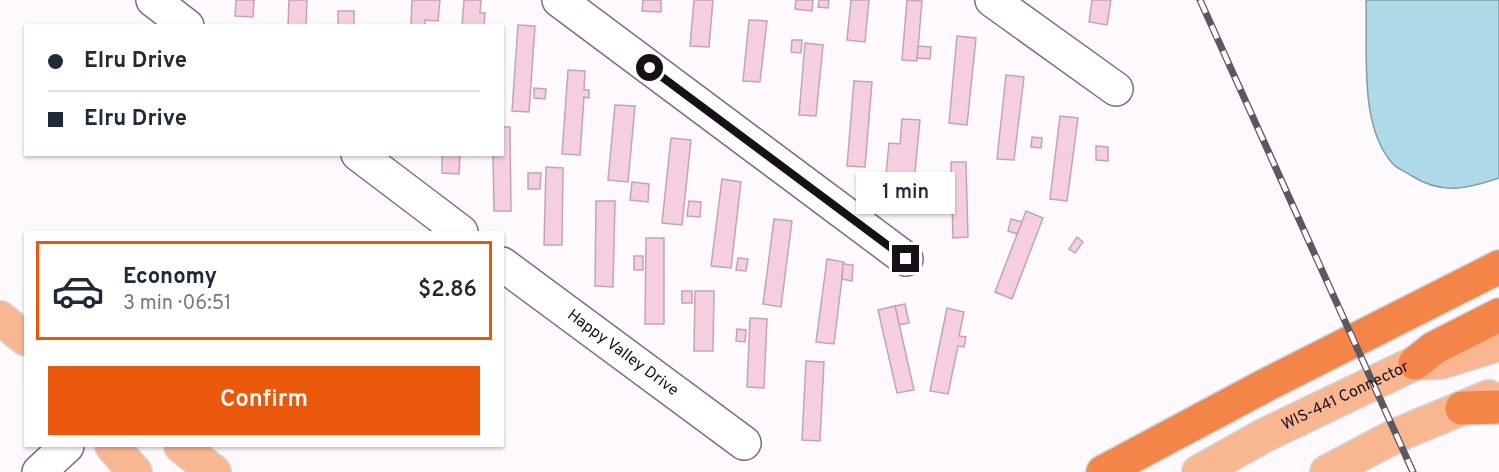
<!DOCTYPE html>
<meta charset="utf-8">
<style>
body{margin:0;font-family:Overpass,sans-serif;background:#f6f6f7;color:#1f2937;height:100vh;display:flex;flex-direction:column;font-size:22px;white-space:nowrap}
*{box-sizing:border-box;margin:0}
p{font-size:20px;color:#747a83}
.icon{flex:none;width:33px;height:33px;fill:none;stroke:currentColor;stroke-width:2;stroke-linecap:round;stroke-linejoin:round}
.map{position:relative;flex:1;overflow:hidden}
.side{position:absolute;left:24px;top:231px;width:480px;height:216px;display:flex;flex-direction:column;background:#fff;border-radius:0px;box-shadow:0 2px 4px #0004}
.side>*{flex:none}
.banner{position:absolute;left:24px;top:24px;width:480px;height:132px;border-radius:0px;box-shadow:0 2px 4px #0004;display:grid;align-content:center;height:132px;padding:0 24px;background:#fff}
.end{position:absolute;width:27px;height:27px;margin:-14px;border:8px solid #181018;background:#fff;box-shadow:0 0 0 3px #fff}
.from{border-radius:50%}
.bubble{position:absolute;height:42px;border-radius:0px;background:#fff;box-shadow:0 2px 4px #0004;font-size:20px;font-weight:600;line-height:42px;text-align:center}
.banner b{display:flex;align-items:center;gap:21px;height:57px;font-size:22px}
.banner b+b{border-top:2px solid #e0e1e3}
.banner i{width:15px;height:15px;background:#1f2937}
ul{padding:10px 0 0;list-style:none}
li{display:flex;align-items:center;gap:18px;height:99px;margin:0 12px 9px;padding:0 12px;border:3px solid #e0e1e3;border-radius:0px}
li div{flex:1}
li b{display:block;font-size:22px}
li em{font-style:normal;font-weight:600}
li.selected{border-color:#ea580c}
li>.icon{width:54px;height:54px;stroke-width:1.5}
.action{display:flex;gap:12px;margin-top:auto;padding:12px 24px}
.action a{flex:1;height:69px;border-radius:0px;background:#ea580c;color:#fff;font-size:24px;font-weight:600;line-height:69px;text-align:center}
.map>svg:first-child{display:block}
.water{fill:#aedae7;stroke:#819da9;stroke-width:1.5}
.building{fill:#f5cedf;stroke:#c3a5b2;stroke-width:1.5}
.lines{fill:none;stroke-linecap:round;stroke-linejoin:round}
.minor-casing{stroke:#806b7e;stroke-width:36}
.major-casing{stroke:#d5d4d5;stroke-width:36}
.highway-casing{stroke:#d5d4d5;stroke-width:36}
.minor{stroke:#fff;stroke-width:33}
.major{stroke:#f8b691;stroke-width:33}
.highway{stroke:#f38548;stroke-width:33}
.rail-casing{stroke:#5e575e;stroke-width:7}
.rail{stroke:#fff;stroke-width:4.5;stroke-dasharray:14;stroke-linecap:butt}
.route{stroke:#181018;stroke-width:8}
.labels{text-anchor:middle;dominant-baseline:central;stroke-width:6;stroke-linejoin:round;paint-order:stroke}
.street-label{font-size:16px;fill:#181018;stroke:#fff}
</style>
<div class="map">
<svg width="1499" height="472" viewBox="0 0 1499 472">
<rect width="100%" height="100%" fill="#fef9fd"/>
<path class="water" d="M1366 0H1499V178C1467 189 1442 195 1412 176 1406 172 1398 169 1393 164 1358 126 1368 49 1366 0Z"/>
<g class="building">
<path d="M236 0H254L253 17 235 16Z"/>
<path d="M289 0H307L306 26H288Z"/>
<path d="M412 0H440L438 21 425 20V26H411Z"/>
<path d="M464 0H481L480 13H485L484 25 462 26Z"/>
<path d="M643 0H661V12L642 11Z"/>
<path d="M694 0H713L709 47 690 46Z"/>
<path d="M796 0H813L812 11 795 9Z"/>
<path d="M819 0H829L828 8 818 7Z"/>
<path d="M851 0H869L865 42 847 40Z"/>
<path d="M907 0 922 1 917 61 902 60Z"/>
<path d="M1092 0H1111L1107 25 1089 22Z"/>
<rect x="338" y="11" width="16" height="15"/>
<path d="M749 20 767 21 760 82 743 81Z"/>
<path d="M518 25 535 26 529 112 512 111Z"/>
<path d="M957 36 976 38 967 125 949 123Z"/>
<path d="M792 40H802L801 53 791 52Z"/>
<path d="M805 43 823 45 816 116 799 115Z"/>
<path d="M918 46 931 47 930 59 917 58Z"/>
<path d="M568 70 585 71 584 90H589V98L584 97 580 155 562 154Z"/>
<path d="M1006 75 1024 77 1014 160 997 159Z"/>
<path d="M854 81 872 82 865 167 847 166Z"/>
<path d="M534 88 546 89 545 99 534 98Z"/>
<path d="M615 105 635 106 628 182 608 180Z"/>
<path d="M1060 116 1078 118 1067 201 1050 199Z"/>
<path d="M902 119 920 120 913 193 896 192 897 175 886 174 889 143 900 144Z"/>
<path d="M502 127H510L511 211H494L493 154H502Z"/>
<path d="M1032 137 1042 138 1041 148 1031 147Z"/>
<path d="M671 138 691 140 682 225 662 223Z"/>
<path d="M1096 146 1108 147V161L1096 160Z"/>
<path d="M442 154H460L459 174 442 173Z"/>
<path d="M951 162H966L968 237 953 238Z"/>
<path d="M546 167 563 168 562 245H544Z"/>
<path d="M528 173H541L540 189H528Z"/>
<path d="M722 179 741 182 731 268 711 266Z"/>
<path d="M632 182 649 184 648 202 630 200Z"/>
<path d="M926 183H940V193L926 194Z"/>
<path d="M596 201H615L613 287 595 286Z"/>
<path d="M689 201 701 202 700 217 687 216Z"/>
<path d="M1026 211 1043 218 1012 299 995 292Z"/>
<path d="M774 219 792 221 781 307 763 304Z"/>
<path d="M1011 219 1022 222 1017 234 1008 231Z"/>
<path d="M1077 237 1083 242 1075 253 1069 249Z"/>
<path d="M646 238H664V324H645Z"/>
<rect x="634" y="256" width="9" height="14"/>
<path d="M738 258 748 259 746 271 736 270Z"/>
<path d="M827 259 844 262 834 344 816 342Z"/>
<path d="M843 264 853 265 852 281 842 279Z"/>
<rect x="682" y="291" width="10" height="12"/>
<path d="M695 291H714L713 351H694Z"/>
<path d="M905 304 909 323 899 325 895 306Z"/>
<path d="M895 306 914 390 897 393 878 310Z"/>
<path d="M947 308 964 312 959 336 966 337 964 347 958 346 948 394 930 391Z"/>
<path d="M750 318 767 319 764 388 747 387Z"/>
<path d="M737 329 746 330 745 342 736 341Z"/>
<path d="M806 361 824 362 820 441 802 440Z"/>
</g>
<g class="lines">
<defs>
<g id="minor">
<path d="M153 0 187 26"/>
<path d="M559 0 906 259"/>
<path d="M992 0 1116 89"/>
<path d="M358 154 461 232"/>
<path id="s1" d="M502 264 744 443"/>
<path d="M39 472 67 446"/>
</g>
<g id="major">
<path d="M0 318 26 339"/>
<path d="M112 446 135 472"/>
<path d="M181 446 214 472"/>
<path id="s2" d="M1199 472 1265 435 1415 363 1441 362 1499 344"/>
<path d="M1327 472 1397 435 1489 397"/>
</g>
<g id="highway">
<path d="M1415 363 1434 348 1499 315"/>
<path d="M1462 408 1499 407"/>
<path d="M1103 472 1266 385 1499 267"/>
</g>
</defs>
<use href="#minor" class="minor-casing"/>
<use href="#major" class="major-casing"/>
<use href="#highway" class="highway-casing"/>
<use href="#minor" class="minor"/>
<use href="#major" class="major"/>
<use href="#highway" class="highway"/>
<defs>
<path id="rail" d="M1200 0 1413 472"/>
</defs>
<use href="#rail" class="rail-casing"/>
<use href="#rail" class="rail"/>
</g>
<g class="lines">
<path class="route" d="M650 68 906 259"/>
</g>
<g class="labels">
<g class="street-label">
<text stroke="none"><textPath href="#s1" startOffset="150">Happy Valley Drive</textPath></text>
<text stroke="none"><textPath href="#s2" startOffset="165">WIS-441 Connector</textPath></text>
</g>
</g>
</svg>
<i class="end from" style="left:650px;top:68px"></i>
<i class="end" style="left:906px;top:259px"></i>
<div class="bubble" style="left:856px;top:172px;width:99px">1 min</div>
<div class="banner">
<b><i class="from"></i>Elru Drive</b>
<b><i></i>Elru Drive</b>
</div>
<section class="side">
<ul>
<li class="selected"><svg class="icon" aria-label="car" viewBox="0 0 24 24"><path d="M5 17H2v-5l4-1 3-4h7l3 4 3 1v5h-3M9 17h6M6 11h13"/><circle cx="7" cy="17" r="2"/><circle cx="17" cy="17" r="2"/></svg><div><b>Economy</b><p>3 min · 06:51</p></div><em>$2.86</em></li>
</ul>
<div class="action"><a>Confirm</a></div>
</section>
</div>
